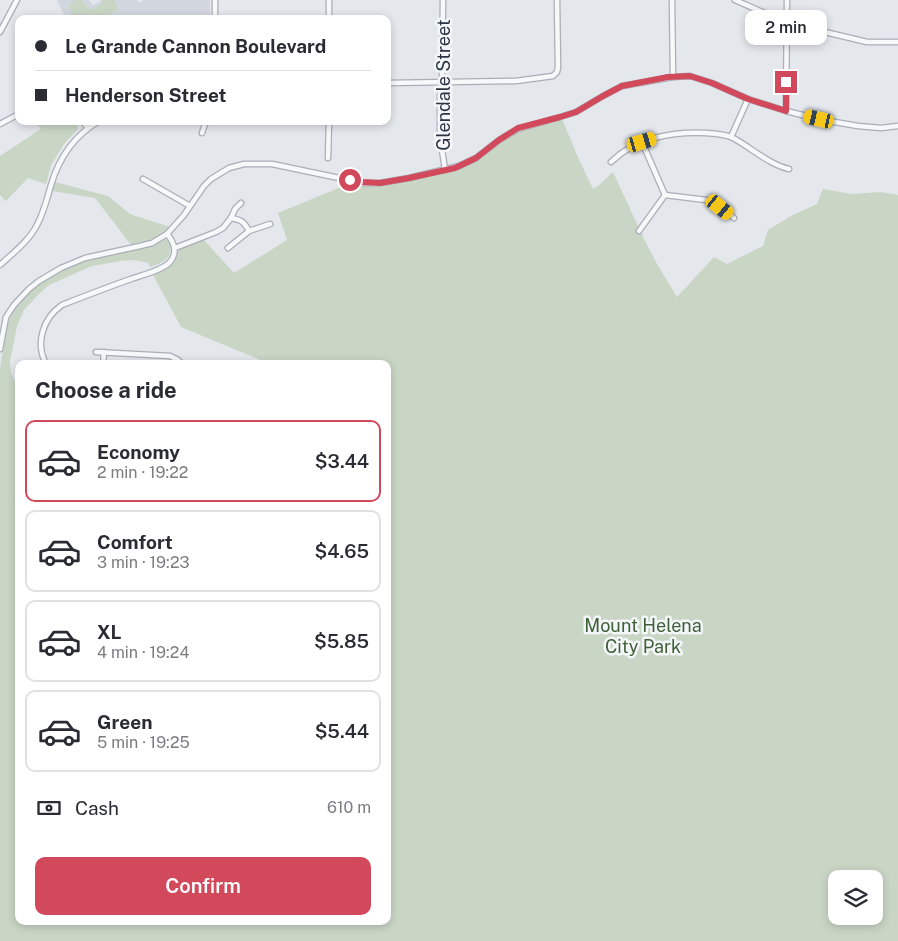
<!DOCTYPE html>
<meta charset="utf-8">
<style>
body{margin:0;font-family:"Public Sans",sans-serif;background:#f2f2f3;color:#2b2b33;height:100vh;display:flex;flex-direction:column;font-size:19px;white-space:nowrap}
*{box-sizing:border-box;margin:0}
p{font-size:16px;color:#7c7c81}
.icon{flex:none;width:28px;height:28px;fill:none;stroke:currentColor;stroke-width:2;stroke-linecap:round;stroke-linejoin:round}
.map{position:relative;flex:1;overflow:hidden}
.side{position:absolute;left:15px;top:360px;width:376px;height:565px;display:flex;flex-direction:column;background:#fff;border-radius:10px;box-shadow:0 2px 8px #0003}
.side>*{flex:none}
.top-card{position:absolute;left:15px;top:15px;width:376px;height:110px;border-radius:10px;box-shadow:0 2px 8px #0003;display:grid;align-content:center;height:110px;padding:0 20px;background:#fff}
.buttons{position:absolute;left:828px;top:870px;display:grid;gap:10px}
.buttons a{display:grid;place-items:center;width:55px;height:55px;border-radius:10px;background:#fff;box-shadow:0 2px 8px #0003;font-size:25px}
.end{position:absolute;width:22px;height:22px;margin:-11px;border:6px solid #d1495b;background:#fff;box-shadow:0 0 0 2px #fff}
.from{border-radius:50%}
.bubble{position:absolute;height:35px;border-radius:10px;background:#fff;box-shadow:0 2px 8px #0003;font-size:16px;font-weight:600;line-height:35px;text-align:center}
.car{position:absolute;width:15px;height:30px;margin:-15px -8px;border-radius:6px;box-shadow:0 0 4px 1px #0007;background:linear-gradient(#f5c518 24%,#345 0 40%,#f5c518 0 76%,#345 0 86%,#f5c518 0)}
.top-card b{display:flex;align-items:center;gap:18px;height:48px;font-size:19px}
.top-card b+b{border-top:1px solid #e1e1e2}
.top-card i{width:12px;height:12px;background:#2b2b33}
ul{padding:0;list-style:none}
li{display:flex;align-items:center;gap:15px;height:82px;margin:0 10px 8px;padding:0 10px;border:2px solid #e1e1e2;border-radius:10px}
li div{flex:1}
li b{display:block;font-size:19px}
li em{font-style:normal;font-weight:600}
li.selected{border-color:#d1495b}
li>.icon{width:45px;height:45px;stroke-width:1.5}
h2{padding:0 20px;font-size:22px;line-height:60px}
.pay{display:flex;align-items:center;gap:12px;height:55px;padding:0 20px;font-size:19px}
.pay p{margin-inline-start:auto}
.cta{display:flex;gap:10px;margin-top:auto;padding:10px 20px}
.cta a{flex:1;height:58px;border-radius:10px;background:#d1495b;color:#fff;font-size:20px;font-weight:600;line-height:58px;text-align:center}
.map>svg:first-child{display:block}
.built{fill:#d2d6de}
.green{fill:#c9d6c5;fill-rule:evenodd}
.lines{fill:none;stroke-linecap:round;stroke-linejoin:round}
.minor-casing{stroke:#a9aeb7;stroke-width:7}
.minor{stroke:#f7f8fa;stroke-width:4.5}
.route{stroke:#d1495b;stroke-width:6}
.labels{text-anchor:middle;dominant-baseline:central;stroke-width:5;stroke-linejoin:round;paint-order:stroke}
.street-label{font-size:18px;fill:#2b3445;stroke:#f4f6f9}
.park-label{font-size:18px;fill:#3f6138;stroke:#f4f6f9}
</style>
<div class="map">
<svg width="898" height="941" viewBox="0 0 898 941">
<rect width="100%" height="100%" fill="#e4e7ec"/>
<path class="built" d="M57 0H89L93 5 103 0H137L139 3 144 0H210V19H66Z"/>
<g class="green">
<path d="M76 0H82L89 10 102 4 101 1 102 0H114L118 10 104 17 105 19H73L69 4Z"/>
<path d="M562 119 577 155 593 189 598 186 613 172 644 239 657 264 677 297 714 257 727 264 763 246 768 230 791 216 817 204 823 189 852 194 881 192 898 195V941H0V368L5 337 9 321 12 313 34 287 50 276 71 265 103 256 145 248 165 239 170 242C173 259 164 262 150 267L148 263 135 260 120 261 92 266 49 285 38 295 24 310 17 326 10 361 11 373 19 390V921H388V364H270L181 327 152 273C160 271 171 268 175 260 177 256 178 251 180 247L204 240 234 273 287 240 278 213 341 187 344 182 362 185H383L451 171 465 165 518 131ZM836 879H874V916H836Z"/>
<path d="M35 121H74L77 124 78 129 64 144 51 165 46 184 28 178 6 201 0 195V156L41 129Z"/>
<path d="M55 182 108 196 130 214 170 227C159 238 146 242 131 245L95 198 52 191Z"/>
</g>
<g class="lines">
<defs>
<g id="minor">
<path d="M329 0V19"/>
<path d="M443 0 442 83 440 97V136L445 170"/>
<path d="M672 0 673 77"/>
<path d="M735 0 787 23 867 42H898"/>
<path d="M215 19V0"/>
<path d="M0 32 17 0"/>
<path d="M388 83 516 81 553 76 557 72 558 67 557 0"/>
<path d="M786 111 787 0"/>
<path d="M82 121 88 128"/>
<path d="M0 124 19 114"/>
<path d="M202 133 206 121"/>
<path d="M731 137 748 99"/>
<path d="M642 142 665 195"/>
<path d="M328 158 329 121"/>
<path d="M611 162C635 138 673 131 707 133 715 134 725 134 733 138 752 148 768 164 789 169"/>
<path d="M143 179 190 206"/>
<path d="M231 218 235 209 241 203"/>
<path d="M639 231 665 195 706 200 720 207 734 218"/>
<path d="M175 248 216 232 223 228 231 218C242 220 244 222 249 231"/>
<path d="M228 248 249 231 270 224"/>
<path d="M0 265C13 253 29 241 37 225 44 212 47 199 51 185 59 158 75 135 99 121"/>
<path d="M0 349 6 317 14 305 29 289 39 281 61 268 85 258 140 246 152 243 167 234 184 215 204 186 211 179 229 168 244 164H272L363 183H380L409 178 459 166 476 158 499 140 518 129 560 117 576 112 603 96 622 86 673 77 690 76 712 83 748 99 786 111 823 120 858 126 881 128 898 126"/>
<path d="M96 352 170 356 178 360 182 364"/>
<path d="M46 364C35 343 43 318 62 305 85 296 108 287 131 279 142 275 163 270 170 262 178 253 174 242 167 234"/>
<path d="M103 364 104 352"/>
</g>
</defs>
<use href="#minor" class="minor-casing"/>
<use href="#minor" class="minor"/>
</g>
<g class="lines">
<path class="route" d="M350 180 363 182 380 183 409 178 455 168 476 158 499 140 518 128 560 117 576 112 603 96 622 86 668 77 690 76 712 83 748 99 786 111V82"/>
</g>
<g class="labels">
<g class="street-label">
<text transform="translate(443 85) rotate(-90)">Glendale Street</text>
</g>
<g class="park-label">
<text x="643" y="625">Mount Helena<tspan x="643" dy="21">City Park</tspan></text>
</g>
</g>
</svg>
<div class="buttons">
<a><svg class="icon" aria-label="layers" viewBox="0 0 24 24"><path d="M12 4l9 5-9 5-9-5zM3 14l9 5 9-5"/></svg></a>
</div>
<i class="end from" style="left:350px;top:180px"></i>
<i class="end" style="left:786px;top:82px"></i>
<div class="bubble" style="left:745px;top:10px;width:82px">2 min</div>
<i class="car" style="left:819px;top:119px;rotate:283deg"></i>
<i class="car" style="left:642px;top:142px;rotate:74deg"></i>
<i class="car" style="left:720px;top:207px;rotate:129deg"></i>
<div class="top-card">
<b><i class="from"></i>Le Grande Cannon Boulevard</b>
<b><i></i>Henderson Street</b>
</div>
<section class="side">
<h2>Choose a ride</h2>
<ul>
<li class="selected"><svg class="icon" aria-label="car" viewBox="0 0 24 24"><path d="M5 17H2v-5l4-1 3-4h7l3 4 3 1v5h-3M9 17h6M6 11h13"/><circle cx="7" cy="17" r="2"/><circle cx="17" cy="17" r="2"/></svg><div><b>Economy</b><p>2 min · 19:22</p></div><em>$3.44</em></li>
<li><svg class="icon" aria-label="car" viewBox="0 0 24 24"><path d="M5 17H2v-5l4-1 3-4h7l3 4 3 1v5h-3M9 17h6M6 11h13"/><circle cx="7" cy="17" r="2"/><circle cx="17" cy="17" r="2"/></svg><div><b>Comfort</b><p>3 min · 19:23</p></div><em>$4.65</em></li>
<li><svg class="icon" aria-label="car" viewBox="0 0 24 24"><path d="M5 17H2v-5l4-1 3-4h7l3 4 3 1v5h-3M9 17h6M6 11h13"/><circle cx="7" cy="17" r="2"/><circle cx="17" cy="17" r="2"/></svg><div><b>XL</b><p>4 min · 19:24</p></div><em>$5.85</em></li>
<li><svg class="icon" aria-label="car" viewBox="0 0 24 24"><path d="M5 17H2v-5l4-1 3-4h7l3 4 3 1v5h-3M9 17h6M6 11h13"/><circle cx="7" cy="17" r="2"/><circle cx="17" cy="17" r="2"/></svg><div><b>Green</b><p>5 min · 19:25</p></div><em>$5.44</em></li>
</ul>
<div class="pay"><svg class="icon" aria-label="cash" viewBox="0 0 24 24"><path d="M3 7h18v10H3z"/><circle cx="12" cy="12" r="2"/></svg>Cash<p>610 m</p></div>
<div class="cta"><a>Confirm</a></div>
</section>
</div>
